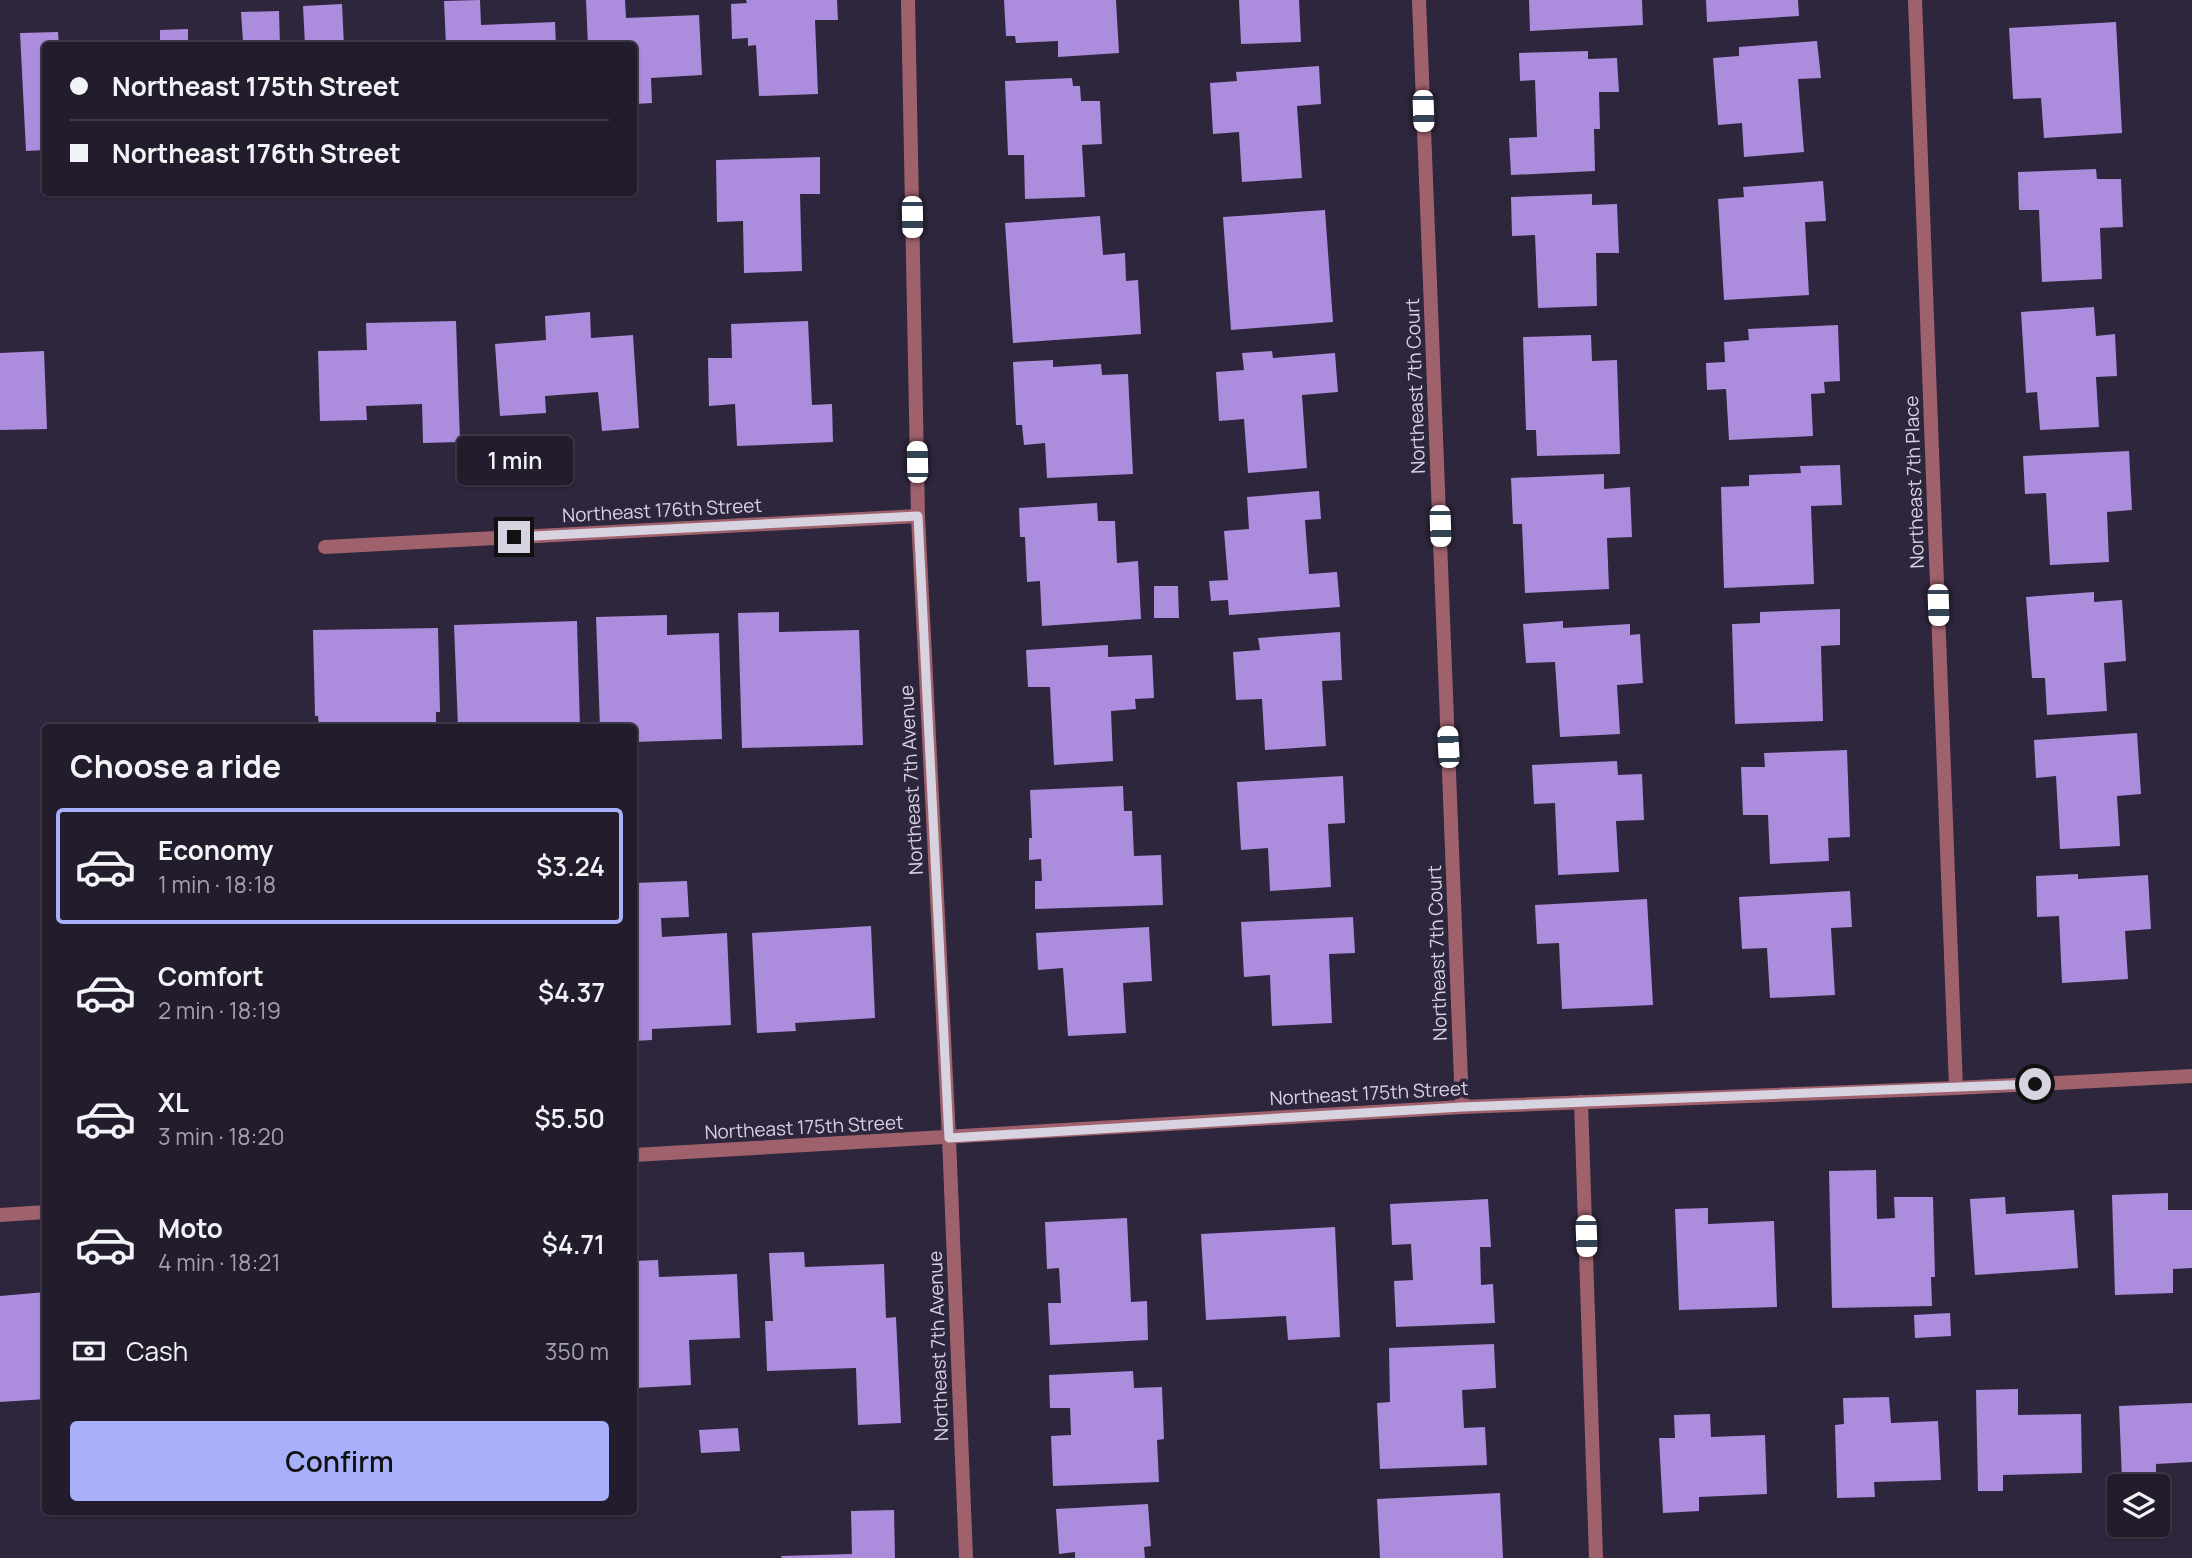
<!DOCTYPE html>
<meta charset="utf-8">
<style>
body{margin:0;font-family:Manrope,sans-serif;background:#2a2535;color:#f1f3f6;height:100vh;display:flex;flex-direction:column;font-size:26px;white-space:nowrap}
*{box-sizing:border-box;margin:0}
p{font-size:23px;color:#a2a1aa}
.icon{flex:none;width:38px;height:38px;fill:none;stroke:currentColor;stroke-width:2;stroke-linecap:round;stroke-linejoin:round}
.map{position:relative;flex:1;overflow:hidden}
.sheet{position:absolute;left:42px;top:724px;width:595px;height:791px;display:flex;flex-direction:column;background:#221c2d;border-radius:7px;box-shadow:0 2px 5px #0004,0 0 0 2px #3f3a49}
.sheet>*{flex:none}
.banner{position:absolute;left:42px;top:42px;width:595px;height:154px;border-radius:7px;box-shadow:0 2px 5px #0004,0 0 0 2px #3f3a49;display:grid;align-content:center;height:154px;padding:0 28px;background:#221c2d}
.tools{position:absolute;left:2107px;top:1474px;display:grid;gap:14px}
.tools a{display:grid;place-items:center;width:63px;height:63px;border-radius:7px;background:#221c2d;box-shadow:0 2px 5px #0004,0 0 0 2px #3f3a49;font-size:35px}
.end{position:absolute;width:32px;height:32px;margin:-16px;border:9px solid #d8d3e1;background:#111;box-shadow:0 0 0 4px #111}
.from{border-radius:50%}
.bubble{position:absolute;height:49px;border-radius:7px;background:#221c2d;box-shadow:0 2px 5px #0004,0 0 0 2px #3f3a49;font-size:23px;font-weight:600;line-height:49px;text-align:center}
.car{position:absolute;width:21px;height:42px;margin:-21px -10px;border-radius:9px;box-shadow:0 0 5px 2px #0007;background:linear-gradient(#fff 24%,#345 0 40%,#fff 0 76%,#345 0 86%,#fff 0)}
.banner b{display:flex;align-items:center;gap:24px;height:66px;font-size:26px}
.banner b+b{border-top:2px solid #3f3a49}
.banner i{width:18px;height:18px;background:#f1f3f6}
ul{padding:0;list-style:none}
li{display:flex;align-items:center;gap:21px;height:116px;margin:0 14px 10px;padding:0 14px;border:4px solid transparent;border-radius:7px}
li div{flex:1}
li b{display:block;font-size:26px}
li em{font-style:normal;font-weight:600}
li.on{border-color:#a8b0fc}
li>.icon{width:63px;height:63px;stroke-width:1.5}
h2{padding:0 28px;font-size:32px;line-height:84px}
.pay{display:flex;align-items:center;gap:18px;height:77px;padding:0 28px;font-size:26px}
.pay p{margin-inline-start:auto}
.action{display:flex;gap:14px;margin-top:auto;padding:14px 28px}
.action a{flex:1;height:80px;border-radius:7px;background:#a8b0fc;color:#111;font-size:28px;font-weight:600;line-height:80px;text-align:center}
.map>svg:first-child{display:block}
.building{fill:#ac8cdd}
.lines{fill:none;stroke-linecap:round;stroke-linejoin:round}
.lane{stroke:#9f626d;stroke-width:14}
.street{stroke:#9f626d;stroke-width:14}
.route{stroke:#d8d3e1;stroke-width:9}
.labels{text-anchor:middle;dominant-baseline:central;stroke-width:7;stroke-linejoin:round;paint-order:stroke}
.street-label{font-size:19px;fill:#d8d3e1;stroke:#2e263c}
</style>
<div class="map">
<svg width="2192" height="1558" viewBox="0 0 2192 1558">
<rect width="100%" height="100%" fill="#2e263c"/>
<g class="building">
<path d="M480 0 481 25 555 22 556 46H446L444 1Z"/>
<path d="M586 0H625L626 18 699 15 702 75 651 78 652 103 634 104V46H588Z"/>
<path d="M746 0H837L838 20H815L818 94 759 96 756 45 748 46V38L732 39 731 4 747 3Z"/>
<path d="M1004 0H1116L1119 53 1058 57V41L1016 43 1015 36H1006Z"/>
<path d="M1239 0H1299L1301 42 1241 44Z"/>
<path d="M1529 0H1642L1643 25 1530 31Z"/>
<path d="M1706 0H1798L1799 16 1707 22Z"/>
<path d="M342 4 344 46H305L303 6Z"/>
<path d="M279 11 280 46H160V30L188 29V42L243 41 241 12Z"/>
<path d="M2116 22 2122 133 2044 138 2041 98 2013 99 2009 28Z"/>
<path d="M58 32 59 46H46V150L26 151 20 33Z"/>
<path d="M417 40V46H352V43Z"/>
<path d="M1817 41 1821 78 1798 79 1804 152 1744 157 1742 123 1718 125 1713 58 1739 56V47Z"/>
<path d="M1588 51V59L1617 58 1619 92H1599L1600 129H1594L1595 171 1511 175 1509 138 1537 137 1535 80 1520 81 1519 53Z"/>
<path d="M1319 66 1321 104 1297 106 1302 178 1242 182 1239 132 1213 134 1210 83 1237 81 1236 72Z"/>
<path d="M1072 78 1073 86H1080L1081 101H1100L1102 144 1082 145 1085 197 1025 199 1024 155H1008L1005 81Z"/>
<path d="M820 157V194H800L802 271 744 273 743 221 717 222 716 160Z"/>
<path d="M2096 169 2097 179H2121L2123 227 2100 228 2102 279 2042 282 2039 210H2019L2018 172Z"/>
<path d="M1823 181 1826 221 1805 222 1809 295 1724 300 1718 199 1744 197 1743 187Z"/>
<path d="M1592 194V205L1617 204 1619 253H1596L1597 306 1538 308 1535 235 1512 236 1511 197Z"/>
<path d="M1325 210 1333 322 1231 330 1223 217Z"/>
<path d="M1100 216 1103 255 1125 253 1126 281 1138 280 1141 334 1013 343 1005 223Z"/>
<path d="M2094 307 2096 336 2115 334 2117 376 2096 377 2099 427 2040 430 2037 392 2026 393 2021 312Z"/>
<path d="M590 312 591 338 633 335 639 428 602 431 598 392 545 396 546 413 500 416 495 344 546 340 545 316Z"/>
<path d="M456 321 460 442 423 443 422 404 366 406 367 420 320 421 318 351 367 350 366 323Z"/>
<path d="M808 321 812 405 832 404 833 442 737 446 735 404 709 406 708 358H732L731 324Z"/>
<path d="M1838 325 1840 381 1824 382 1825 393 1811 394 1813 436 1729 440 1726 389 1707 390 1706 363 1725 362 1724 342 1749 340 1748 329Z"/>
<path d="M1591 335 1592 361 1617 360 1620 454 1537 456 1536 430H1526L1523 337Z"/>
<path d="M44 351 47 429 0 430V353Z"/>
<path d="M1272 351 1273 358 1335 353 1338 392 1302 395 1307 468 1248 473 1244 419 1219 421 1216 372 1244 370 1242 353Z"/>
<path d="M1053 360V367L1101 364 1102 375 1128 374 1133 474 1047 478 1045 443 1024 445 1022 425H1016L1013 362Z"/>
<path d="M2129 451 2132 510 2107 512 2109 562 2050 565 2046 493 2025 494 2023 456Z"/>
<path d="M1840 465 1842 505 1811 506 1814 584 1724 588 1721 487 1749 486V475L1801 473 1800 466Z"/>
<path d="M1604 474V489L1630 487 1632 537 1607 538 1609 589 1525 593 1522 524H1513L1511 478Z"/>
<path d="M1319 491 1321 519 1305 520 1309 574 1337 572 1340 607 1229 615 1228 600 1211 601 1209 581 1228 580 1224 531 1249 529 1247 497Z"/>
<path d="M1097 503 1098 521H1115L1117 563 1138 561 1141 619 1042 626 1040 581 1027 582 1025 537H1020L1019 508Z"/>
<path d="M1154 586H1178L1179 618H1154Z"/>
<path d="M2094 592V602L2122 600 2126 661 2104 663 2107 711 2047 715 2045 678H2032L2026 597Z"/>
<path d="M1840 609V645L1821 646 1823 721 1735 724 1732 624 1760 623V612Z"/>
<path d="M779 612V632L859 630 863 745 742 748 738 613Z"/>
<path d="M667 615V635L719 633 722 739 634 742V728H600L596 617Z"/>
<path d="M577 621 580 728H458L454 625Z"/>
<path d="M1563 621V628L1630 624V635L1640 634 1643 683 1617 685 1620 734 1560 737 1555 662 1526 663 1523 624Z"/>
<path d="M438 628 440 712H436V728H319L318 716H315L313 630Z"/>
<path d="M1340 632 1342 680 1322 681 1326 746 1265 750 1262 699 1236 700 1233 652 1260 650 1258 638Z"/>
<path d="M1108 645V657L1152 655 1154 698 1135 699 1136 709 1111 711 1113 761 1054 765 1050 687H1028L1026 650Z"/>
<path d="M2137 733 2141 794 2117 796 2120 846 2060 849 2056 776 2036 778 2034 740Z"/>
<path d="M1847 750 1850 837 1828 838 1829 861 1770 864 1768 815H1743L1741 767H1765L1764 753Z"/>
<path d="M1617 761 1618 775 1642 774 1644 820 1616 821 1619 872 1558 875 1555 803 1534 804 1532 765Z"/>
<path d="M1343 776 1345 823 1328 824 1331 887 1270 891 1268 848 1241 850 1237 782Z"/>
<path d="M1123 786 1124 811H1132L1134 856 1161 855 1163 905 1035 909V881H1042L1041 859 1029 860V838H1032L1030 790Z"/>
<path d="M2078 874V879L2148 875 2151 929 2125 931 2128 979 2062 983 2059 916 2037 917 2036 876Z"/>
<path d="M687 881 689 917 661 918 662 937 727 933 731 1025 652 1029V1040L634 1041V883Z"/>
<path d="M1850 891 1852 927 1831 928 1835 995 1770 998 1767 948 1742 949 1739 897Z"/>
<path d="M1647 899 1653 1005 1562 1009 1559 943 1537 944 1535 905Z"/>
<path d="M1353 917 1355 953 1329 954 1332 1023 1272 1026 1270 975 1244 977 1241 922Z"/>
<path d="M871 926 875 1018 795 1023 796 1031 757 1033 752 933Z"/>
<path d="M1149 927 1152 981 1123 983 1126 1033 1068 1036 1063 968 1038 970 1036 933Z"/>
<path d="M1876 1170 1877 1219 1895 1218 1894 1197H1933L1935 1277H1931L1932 1306 1832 1308 1829 1171Z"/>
<path d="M2168 1193V1210H2192V1268L2173 1269V1293L2115 1295 2112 1195Z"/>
<path d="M2005 1197 2006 1214 2074 1210 2078 1268 1975 1275 1970 1199Z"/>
<path d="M1488 1199 1491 1247H1480L1481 1285 1493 1284 1495 1323 1396 1327 1394 1281 1413 1280 1411 1244 1392 1245 1390 1204Z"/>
<path d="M1708 1208V1224L1774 1221 1777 1307 1679 1310 1675 1209Z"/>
<path d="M1127 1218 1131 1302 1147 1301 1148 1340 1050 1345 1048 1303H1061L1059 1268 1047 1269 1045 1222Z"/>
<path d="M1335 1227 1340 1337 1288 1340 1286 1316 1206 1320 1201 1234Z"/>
<path d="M804 1252 805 1267 884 1264 886 1318 896 1317 901 1423 858 1425 856 1368 767 1371 765 1321H773L769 1253Z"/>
<path d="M658 1260 659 1277 737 1274 740 1338 689 1340 691 1385 634 1388V1261Z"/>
<path d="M46 1292V1399L0 1402V1296Z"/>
<path d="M1950 1313 1951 1336 1915 1338 1914 1315Z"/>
<path d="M1494 1344 1496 1388 1462 1390 1464 1428 1485 1427 1487 1465 1380 1469 1377 1403 1390 1402 1389 1348Z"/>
<path d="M1133 1371 1134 1388 1162 1387 1164 1439 1157 1440 1159 1482 1053 1486 1051 1436 1071 1435 1070 1408H1050L1049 1375Z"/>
<path d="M2018 1389V1415L2081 1414 2082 1473 2003 1475V1491H1978L1976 1390Z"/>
<path d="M1889 1397 1891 1423 1938 1421 1941 1480 1874 1482 1875 1497 1837 1498 1835 1425 1844 1424 1843 1398Z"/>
<path d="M2192 1403V1462L2156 1464V1478L2122 1480 2119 1406Z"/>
<path d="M1710 1414 1711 1437 1765 1435 1767 1494 1699 1497V1511L1663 1513 1659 1438H1675L1674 1415Z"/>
<path d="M738 1428 740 1451 701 1453 699 1430Z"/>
<path d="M1500 1493 1503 1558H1380L1377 1499Z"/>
<path d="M1148 1504 1151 1546 1144 1547 1145 1558H1075V1552L1059 1554 1056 1509Z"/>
<path d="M894 1510 895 1558H782L781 1556 852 1554 851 1511Z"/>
</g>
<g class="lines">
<path class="lane" d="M0 1215 46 1212"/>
<g class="street">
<path d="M908 0 918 516 949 1138 966 1558"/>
<path d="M1419 0 1462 1107"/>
<path d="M1915 0 1956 1088"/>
<path d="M325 547 918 516"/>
<path d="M1581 1102 1596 1558"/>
<path d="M634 1155 1462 1107 1956 1088 2192 1076"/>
</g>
</g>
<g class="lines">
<path class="route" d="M514 537 918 516 949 1138 1462 1107 2035 1084"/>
</g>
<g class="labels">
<g class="street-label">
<text transform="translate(1415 386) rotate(-92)">Northeast 7th Court</text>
<text transform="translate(1914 482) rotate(-92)">Northeast 7th Place</text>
<text transform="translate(662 510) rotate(-3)">Northeast 176th Street</text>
<text transform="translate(911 780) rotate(-93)">Northeast 7th Avenue</text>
<text transform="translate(1437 953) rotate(-92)">Northeast 7th Court</text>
<text transform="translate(1369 1093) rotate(-3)">Northeast 175th Street</text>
<text transform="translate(804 1127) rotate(-3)">Northeast 175th Street</text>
<text transform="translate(938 1346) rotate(-92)">Northeast 7th Avenue</text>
</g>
</g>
</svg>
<div class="tools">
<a><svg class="icon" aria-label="layers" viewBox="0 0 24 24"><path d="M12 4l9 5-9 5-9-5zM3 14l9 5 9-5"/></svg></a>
</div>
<i class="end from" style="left:2035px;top:1084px"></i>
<i class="end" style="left:514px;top:537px"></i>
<div class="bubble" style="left:457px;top:436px;width:116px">1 min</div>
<i class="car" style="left:1423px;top:111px;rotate:178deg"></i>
<i class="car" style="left:912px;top:217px;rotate:179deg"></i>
<i class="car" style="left:917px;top:462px;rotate:359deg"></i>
<i class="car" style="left:1440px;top:526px;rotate:178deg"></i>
<i class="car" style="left:1938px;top:605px;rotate:178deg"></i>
<i class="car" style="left:1448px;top:747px;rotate:357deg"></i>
<i class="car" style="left:1586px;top:1236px;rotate:178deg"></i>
<div class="banner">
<b><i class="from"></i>Northeast 175th Street</b>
<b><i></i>Northeast 176th Street</b>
</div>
<section class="sheet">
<h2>Choose a ride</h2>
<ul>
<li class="on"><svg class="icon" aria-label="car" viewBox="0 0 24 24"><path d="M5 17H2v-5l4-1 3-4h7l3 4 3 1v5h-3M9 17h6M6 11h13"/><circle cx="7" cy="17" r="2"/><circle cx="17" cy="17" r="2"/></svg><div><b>Economy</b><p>1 min · 18:18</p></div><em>$3.24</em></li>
<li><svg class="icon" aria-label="car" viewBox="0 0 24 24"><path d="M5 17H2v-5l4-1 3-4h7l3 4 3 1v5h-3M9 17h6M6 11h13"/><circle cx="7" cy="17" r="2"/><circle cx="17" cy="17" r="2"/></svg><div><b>Comfort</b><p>2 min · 18:19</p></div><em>$4.37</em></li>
<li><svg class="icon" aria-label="car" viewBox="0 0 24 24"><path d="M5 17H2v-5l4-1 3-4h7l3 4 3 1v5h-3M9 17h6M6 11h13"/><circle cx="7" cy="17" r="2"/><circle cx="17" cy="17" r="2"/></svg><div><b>XL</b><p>3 min · 18:20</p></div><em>$5.50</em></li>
<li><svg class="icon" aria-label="car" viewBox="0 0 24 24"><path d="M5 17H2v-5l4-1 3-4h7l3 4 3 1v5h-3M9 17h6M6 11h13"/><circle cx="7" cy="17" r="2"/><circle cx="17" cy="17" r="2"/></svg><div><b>Moto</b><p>4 min · 18:21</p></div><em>$4.71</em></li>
</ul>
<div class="pay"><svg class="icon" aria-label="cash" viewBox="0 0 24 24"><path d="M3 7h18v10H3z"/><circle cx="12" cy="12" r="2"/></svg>Cash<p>350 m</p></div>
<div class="action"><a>Confirm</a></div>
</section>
</div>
